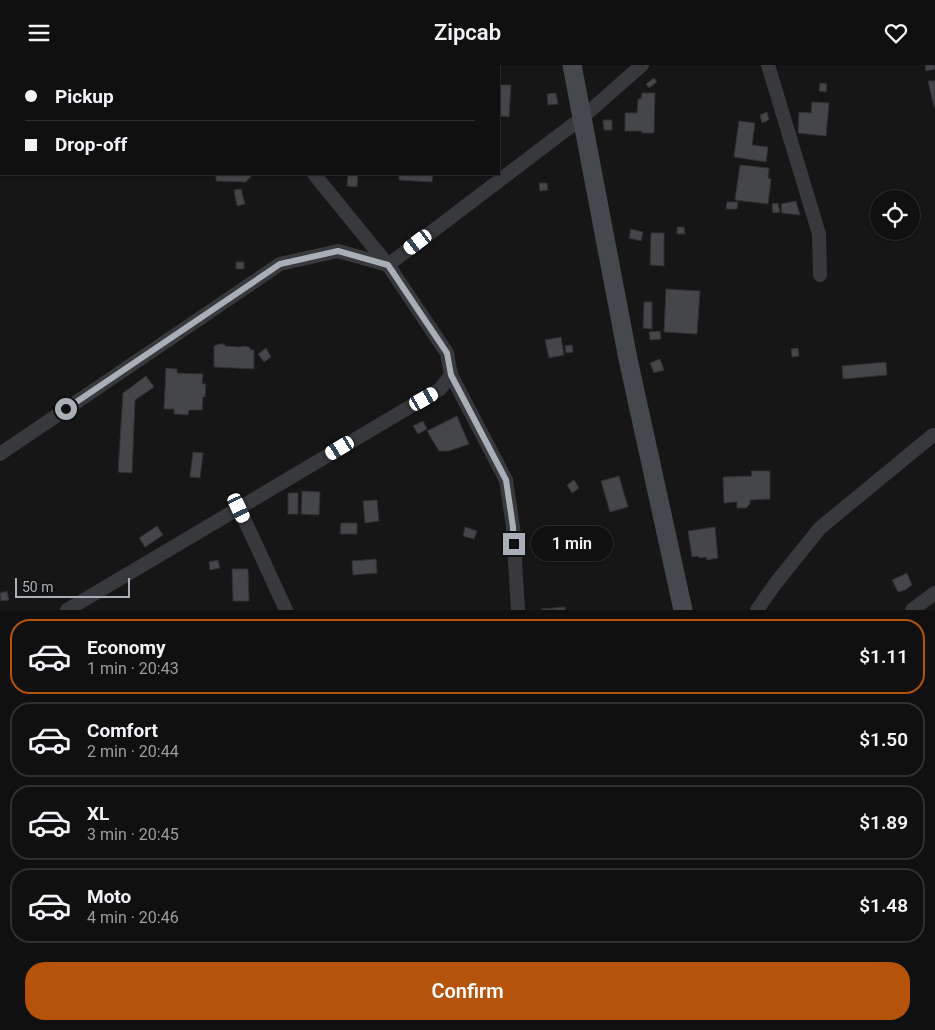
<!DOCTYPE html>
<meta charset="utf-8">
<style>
body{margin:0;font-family:Roboto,sans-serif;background:#1e1e1f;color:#f1f3f6;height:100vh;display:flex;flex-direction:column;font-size:19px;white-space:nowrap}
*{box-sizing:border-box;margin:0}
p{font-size:16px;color:#9c9d9f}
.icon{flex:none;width:28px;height:28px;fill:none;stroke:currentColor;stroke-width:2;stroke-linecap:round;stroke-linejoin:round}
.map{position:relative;height:545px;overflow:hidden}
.side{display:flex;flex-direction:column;background:#101011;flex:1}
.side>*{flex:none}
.banner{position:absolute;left:0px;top:0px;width:500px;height:110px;box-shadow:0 1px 4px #0004,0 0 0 1px #303031;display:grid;align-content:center;height:110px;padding:0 25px;background:#101011}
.fabs{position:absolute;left:870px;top:125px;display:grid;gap:10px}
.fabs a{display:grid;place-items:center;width:50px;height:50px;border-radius:50%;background:#101011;box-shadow:0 1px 4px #0004,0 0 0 1px #303031;font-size:25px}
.scale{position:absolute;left:15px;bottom:12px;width:115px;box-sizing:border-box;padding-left:5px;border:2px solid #a9afb6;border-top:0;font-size:14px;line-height:18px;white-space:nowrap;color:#a9afb6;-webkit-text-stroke:4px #111112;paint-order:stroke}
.end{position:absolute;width:22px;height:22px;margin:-11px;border:6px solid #a9afb6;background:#111;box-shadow:0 0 0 2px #111}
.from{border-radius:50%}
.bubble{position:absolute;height:35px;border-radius:18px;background:#101011;box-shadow:0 1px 4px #0004,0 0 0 1px #303031;font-size:16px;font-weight:600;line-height:35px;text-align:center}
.car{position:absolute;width:15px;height:30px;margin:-15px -8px;border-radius:6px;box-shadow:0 0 4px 1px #0007;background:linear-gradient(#fff 24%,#345 0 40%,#fff 0 76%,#345 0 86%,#fff 0)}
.banner b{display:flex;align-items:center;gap:18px;height:48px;font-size:19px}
.banner b+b{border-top:1px solid #303031}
.banner i{width:12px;height:12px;background:#f1f3f6}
ul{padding:9px 0 0;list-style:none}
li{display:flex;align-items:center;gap:15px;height:75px;margin:0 10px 8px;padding:0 15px;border:2px solid #303031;border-radius:20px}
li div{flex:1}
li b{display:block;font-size:19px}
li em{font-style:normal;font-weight:600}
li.current{border-color:#b45309}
li>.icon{width:45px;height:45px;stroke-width:1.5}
.button{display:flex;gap:10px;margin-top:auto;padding:10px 25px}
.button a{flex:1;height:58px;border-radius:20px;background:#b45309;color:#fff;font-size:20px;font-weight:600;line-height:58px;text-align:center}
header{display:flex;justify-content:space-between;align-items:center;height:65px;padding:0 25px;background:#101011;font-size:22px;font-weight:600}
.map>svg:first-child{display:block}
.building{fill:#45464a;stroke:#303033}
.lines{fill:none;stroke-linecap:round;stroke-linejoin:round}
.street{stroke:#37393c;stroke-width:14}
.secondary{stroke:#45484c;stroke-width:19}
.route{stroke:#a9afb6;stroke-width:6}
</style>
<header><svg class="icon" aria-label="menu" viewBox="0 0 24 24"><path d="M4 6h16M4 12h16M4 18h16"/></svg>Zipcab<svg class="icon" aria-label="heart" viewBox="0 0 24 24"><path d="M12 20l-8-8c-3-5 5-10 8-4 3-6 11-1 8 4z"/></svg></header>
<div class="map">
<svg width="935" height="545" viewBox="0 0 935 545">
<rect width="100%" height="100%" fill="#161617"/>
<g class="building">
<path d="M925 0H935V4L926 6Z"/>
<path d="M654 13 657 17 649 23 646 19Z"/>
<path d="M928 16H935V42H934Z"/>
<path d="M820 18 827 19 826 27 819 26Z"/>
<path d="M499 20H511L509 52 499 51Z"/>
<path d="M556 28 558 39 548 40 547 29Z"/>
<path d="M642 28H655L654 68H642V66H625V48H637L638 34H641Z"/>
<path d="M812 37 829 38 826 71 798 68 799 47 811 48Z"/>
<path d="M767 47 769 55 762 58 760 50Z"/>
<path d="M603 55H612V65H604Z"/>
<path d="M739 56 755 58 752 80 768 82 766 97 734 92Z"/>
<path d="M740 100 769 103 768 113 771 114 768 139 735 135Z"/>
<path d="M216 109H252L250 113 247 115 246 117 216 116Z"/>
<path d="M348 109H358L357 122 347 121Z"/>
<path d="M399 109H433L432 117 399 115Z"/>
<path d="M539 118H547L548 125 540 126Z"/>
<path d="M241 124 245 139 237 141 234 125Z"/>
<path d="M796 136 800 150 782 148 781 139Z"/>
<path d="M727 137H738L737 144H726Z"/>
<path d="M778 138 780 147 773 148 772 139Z"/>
<path d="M677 162H684L685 169H677Z"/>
<path d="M631 164 643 167 641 176 629 173Z"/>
<path d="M651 168H664V201L650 200Z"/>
<rect x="236" y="197" width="8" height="7"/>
<path d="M666 224 700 226 697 269 664 267Z"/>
<path d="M644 237H652V264L643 263Z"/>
<path d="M660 266 661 274 650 275 649 267Z"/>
<path d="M561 272 564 290 549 293 545 275Z"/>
<path d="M219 279H224L225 281 239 282 245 281 249 282 251 285H254V304L214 302V281Z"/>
<path d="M572 280 573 287 566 288 565 281Z"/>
<path d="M266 283 271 292 264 297 258 289Z"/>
<path d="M798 283 799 291 792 292 791 284Z"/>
<path d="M660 294 664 305 654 308 650 298Z"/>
<path d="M886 297 887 310 843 314 842 301Z"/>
<path d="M166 303 177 304V308L203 309 202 319H206L205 332H203L202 345H189L188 350 174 349V344H164Z"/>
<path d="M146 311 154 322 135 335 132 408 118 407 123 328Z"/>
<path d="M457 351 469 379 449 386H439L427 366Z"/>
<path d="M423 356 427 364 418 369 413 361Z"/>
<path d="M193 387 203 388 200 413 190 412Z"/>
<path d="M751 406H770V434L750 435V439L746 443H737V437L724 438 723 412 752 411Z"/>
<path d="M619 411 628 442 610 447 601 416Z"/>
<path d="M574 415 579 423 572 428 567 420Z"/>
<path d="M302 426 320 427 319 450 301 449Z"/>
<rect x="288" y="428" width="10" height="21"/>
<path d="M377 435 379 456 365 458 363 436Z"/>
<path d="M341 458H357V469H340Z"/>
<path d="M157 461 163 470 145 482 139 473Z"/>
<path d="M465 462 477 466 474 474 463 471Z"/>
<path d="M715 462 718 493 707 495 706 492 700 493 698 491 692 492 688 466Z"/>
<path d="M376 494 377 508 353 510 352 496Z"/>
<path d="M218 495 220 503 210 505 209 497Z"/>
<path d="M232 504H248L249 536H233Z"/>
<path d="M907 508 912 520 905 525 898 527 892 515Z"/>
<path d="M7 526 9 535 1 536 0 528Z"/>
<path d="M565 542V545H541V544Z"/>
</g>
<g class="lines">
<g class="street">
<path d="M225 0 226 1"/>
<path d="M768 0 819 169 820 210"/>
<path d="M451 310 506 415 513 462 518 545"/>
<path d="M0 389 280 199 338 186 388 200 583 52 642 0"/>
<path d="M239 443 286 545"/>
<path d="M67 545 440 324 451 310 447 288 388 200 314 109"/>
<path d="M757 545 775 519 820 463 933 370"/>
<path d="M912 545 935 528"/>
</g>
<path class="secondary" d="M572 0 628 294 683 545"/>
</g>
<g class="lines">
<path class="route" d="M66 344 280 199 338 186 388 200 447 288 451 310 506 415 513 462 514 479"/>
</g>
</svg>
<div class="fabs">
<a><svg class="icon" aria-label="locate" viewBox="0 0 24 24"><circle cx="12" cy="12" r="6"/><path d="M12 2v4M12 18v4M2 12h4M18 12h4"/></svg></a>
</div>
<div class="scale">50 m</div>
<i class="end from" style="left:66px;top:344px"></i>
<i class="end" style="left:514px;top:479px"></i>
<div class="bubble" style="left:531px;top:461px;width:82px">1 min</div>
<i class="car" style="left:418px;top:177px;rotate:233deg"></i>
<i class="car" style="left:424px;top:334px;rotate:60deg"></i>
<i class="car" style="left:340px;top:383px;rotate:239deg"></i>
<i class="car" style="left:239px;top:443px;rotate:155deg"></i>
<div class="banner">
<b><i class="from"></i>Pickup</b>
<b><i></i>Drop-off</b>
</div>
</div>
<section class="side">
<ul>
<li class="current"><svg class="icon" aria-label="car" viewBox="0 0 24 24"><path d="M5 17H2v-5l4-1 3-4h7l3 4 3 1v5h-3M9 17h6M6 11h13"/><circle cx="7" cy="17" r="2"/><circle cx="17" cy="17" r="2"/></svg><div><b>Economy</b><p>1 min · 20:43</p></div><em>$1.11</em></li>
<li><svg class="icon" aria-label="car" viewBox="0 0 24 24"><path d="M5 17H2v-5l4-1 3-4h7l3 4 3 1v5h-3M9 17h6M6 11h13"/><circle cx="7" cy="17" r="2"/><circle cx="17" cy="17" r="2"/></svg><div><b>Comfort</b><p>2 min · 20:44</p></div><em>$1.50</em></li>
<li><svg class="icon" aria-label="car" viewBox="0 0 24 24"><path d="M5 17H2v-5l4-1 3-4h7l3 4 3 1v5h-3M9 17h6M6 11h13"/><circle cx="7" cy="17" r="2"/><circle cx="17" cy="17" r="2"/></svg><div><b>XL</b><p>3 min · 20:45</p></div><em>$1.89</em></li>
<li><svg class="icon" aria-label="car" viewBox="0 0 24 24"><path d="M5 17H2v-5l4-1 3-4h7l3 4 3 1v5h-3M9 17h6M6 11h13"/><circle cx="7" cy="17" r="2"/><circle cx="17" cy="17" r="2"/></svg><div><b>Moto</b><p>4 min · 20:46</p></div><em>$1.48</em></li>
</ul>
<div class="button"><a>Confirm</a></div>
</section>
